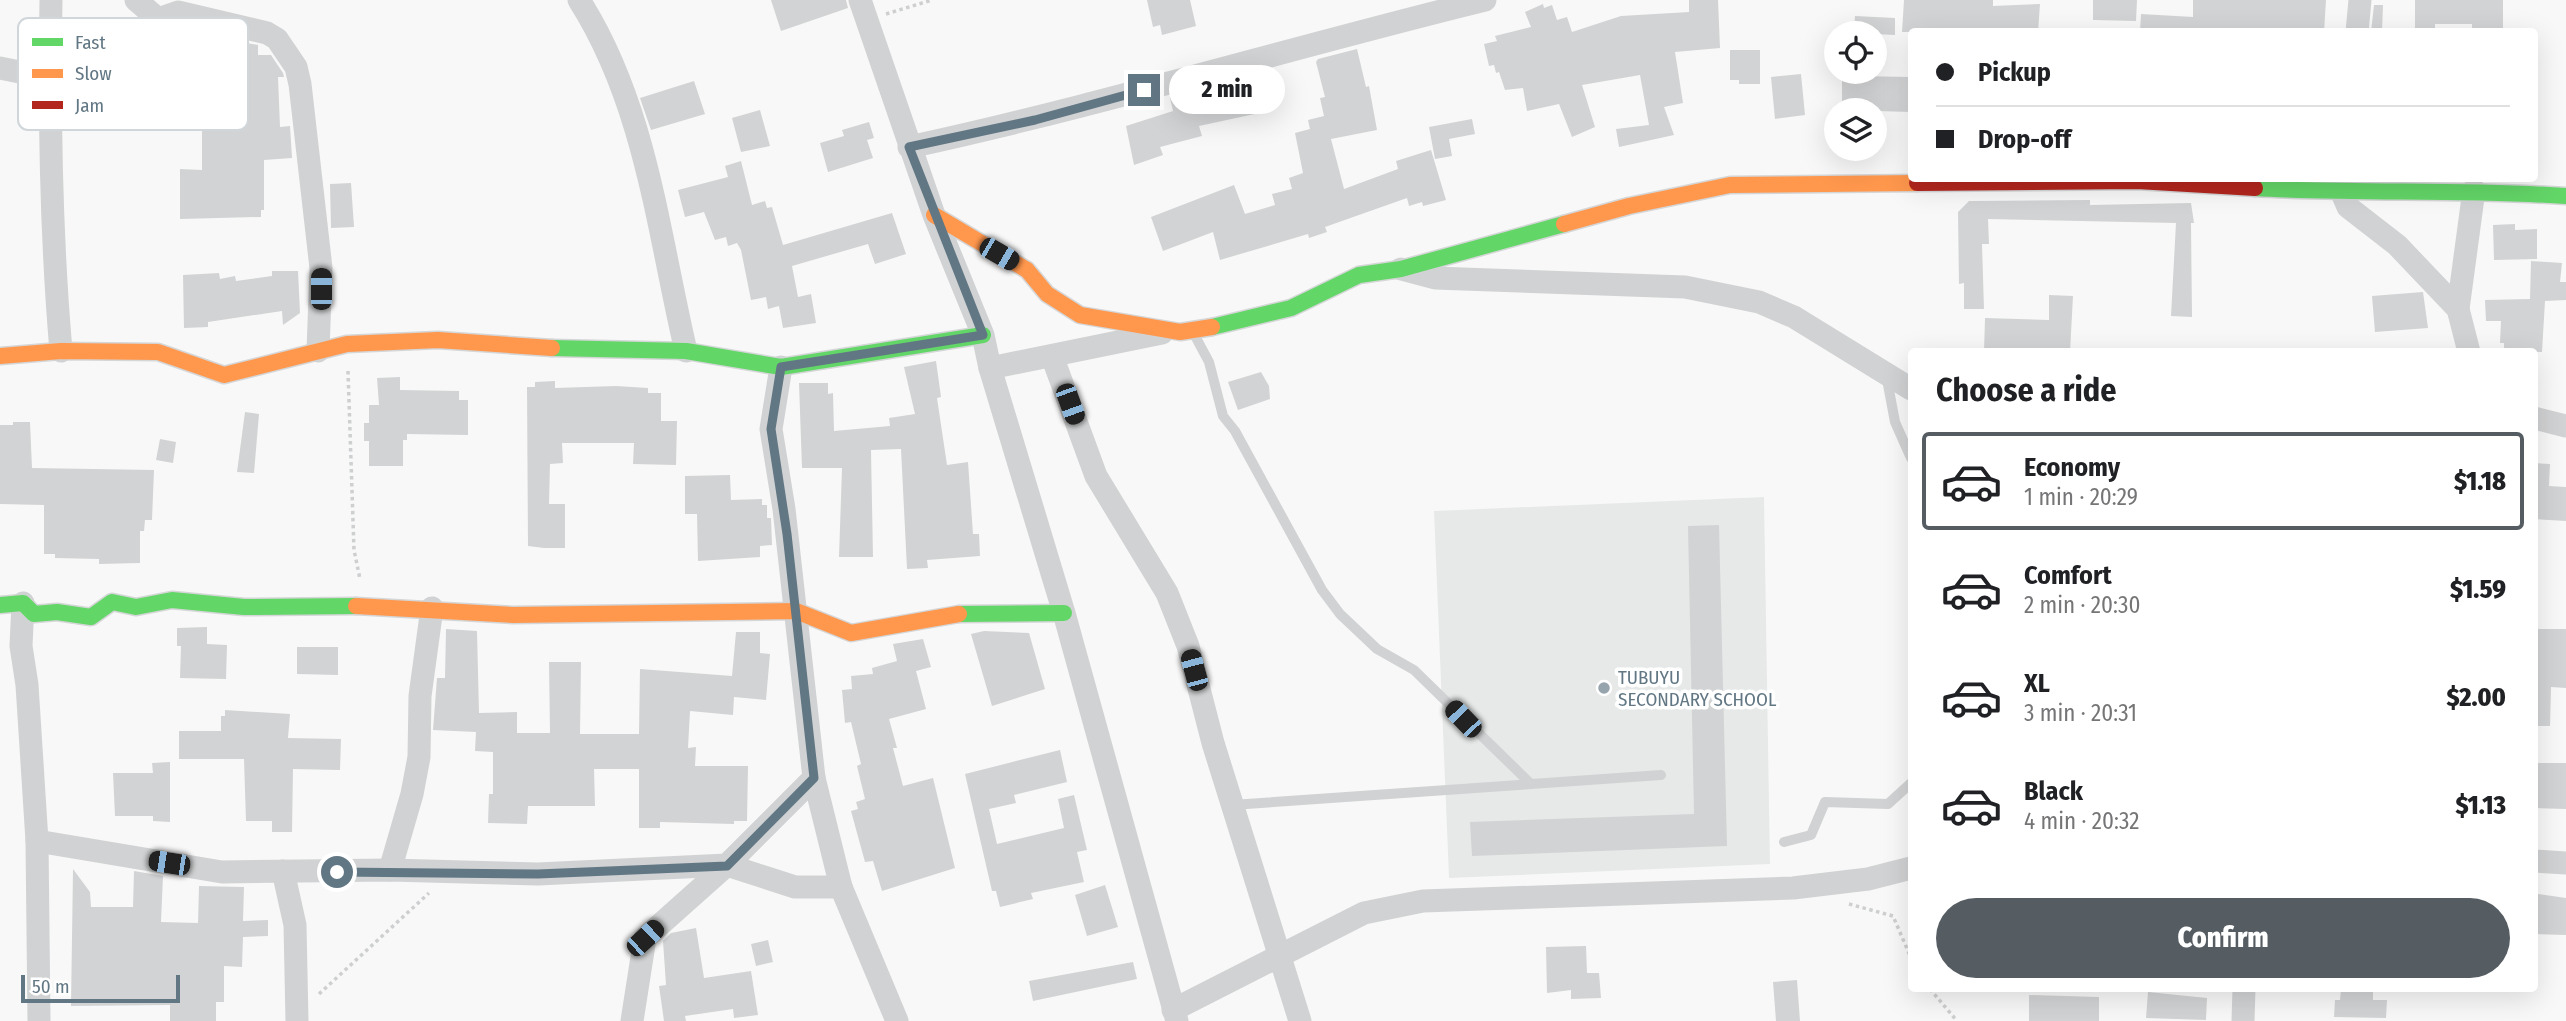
<!DOCTYPE html>
<meta charset="utf-8">
<style>
body{margin:0;font-family:"Fira Sans Condensed",sans-serif;background:#f6f6f6;color:#202124;height:100vh;display:flex;flex-direction:column;font-size:26px;white-space:nowrap}
*{box-sizing:border-box;margin:0}
p{font-size:23px;color:#757577}
.icon{flex:none;width:38px;height:38px;fill:none;stroke:currentColor;stroke-width:2;stroke-linecap:round;stroke-linejoin:round}
.map{position:relative;flex:1;overflow:hidden}
.sheet{position:absolute;left:1908px;top:348px;width:630px;height:644px;display:flex;flex-direction:column;background:#fff;border-radius:7px;box-shadow:0 7px 28px #0002}
.sheet>*{flex:none}
.top-card{position:absolute;left:1908px;top:28px;width:630px;height:154px;border-radius:7px;box-shadow:0 7px 28px #0002;display:grid;align-content:center;height:154px;padding:0 28px;background:#fff}
.controls{position:absolute;left:1824px;top:21px;display:grid;gap:14px}
.controls a{display:grid;place-items:center;width:63px;height:63px;border-radius:50%;background:#fff;box-shadow:0 7px 28px #0002;font-size:35px}
.scale{position:absolute;left:21px;bottom:18px;width:159px;box-sizing:border-box;padding-left:7px;border:4px solid #627784;border-top:0;font-size:19px;line-height:24px;white-space:nowrap;color:#627784;-webkit-text-stroke:5px #fff;paint-order:stroke}
.end{position:absolute;width:32px;height:32px;margin:-16px;border:9px solid #627784;background:#fff;box-shadow:0 0 0 4px #fff}
.from{border-radius:50%}
.bubble{position:absolute;height:49px;border-radius:24px;background:#fff;box-shadow:0 7px 28px #0002;font-size:23px;font-weight:800;line-height:49px;text-align:center}
.car{position:absolute;width:21px;height:42px;margin:-21px -10px;border-radius:9px;box-shadow:0 0 5px 2px #0007;background:linear-gradient(#222 24%,#8ab4d8 0 40%,#222 0 76%,#8ab4d8 0 86%,#222 0)}
.top-card b{display:flex;align-items:center;gap:24px;height:66px;font-size:26px}
.top-card b+b{border-top:2px solid #e0e0e0}
.top-card i{width:18px;height:18px;background:#202124}
ul{padding:0;list-style:none}
li{display:flex;align-items:center;gap:21px;height:98px;margin:0 14px 10px;padding:0 14px;border:4px solid transparent;border-radius:7px}
li div{flex:1}
li b{display:block;font-size:26px}
li em{font-style:normal;font-weight:800}
li.active{border-color:#555c62}
li>.icon{width:63px;height:63px;stroke-width:1.5}
h2{padding:0 28px;font-size:32px;line-height:84px}
.button{display:flex;gap:14px;margin-top:auto;padding:14px 28px}
.button a{flex:1;height:80px;border-radius:42px;background:#555c62;color:#fff;font-size:28px;font-weight:800;line-height:80px;text-align:center}
.map>svg:first-child{display:block}
.built{fill:#e7e9e9}
.building{fill:#d2d3d4}
.lines{fill:none;stroke-linecap:round;stroke-linejoin:round}
.fast-casing{stroke:#d5d6d7;stroke-width:19}
.slow-casing{stroke:#d5d6d7;stroke-width:19}
.jam-casing{stroke:#d5d6d7;stroke-width:19}
.path{stroke:#cecfd0;stroke-width:3.5;stroke-dasharray:3.5 3.5;stroke-linecap:butt}
.lane{stroke:#d1d2d3;stroke-width:10}
.street{stroke:#d1d2d3;stroke-width:23}
.fast{stroke:#63d668;stroke-width:16}
.slow{stroke:#ff974d;stroke-width:16}
.jam{stroke:#b3261e;stroke-width:16}
.route{stroke:#627784;stroke-width:9}
.poi-dot{fill:#96a4ad;stroke:#fff;stroke-width:2.5}
.labels{text-anchor:middle;dominant-baseline:central;stroke-width:7;stroke-linejoin:round;paint-order:stroke}
.poi-label{font-size:19px;fill:#627784;stroke:#fff;text-anchor:start}
.key{fill:#fff;stroke:#d0d6da;stroke-width:2}
.key-label{font-size:19px;fill:#627784}
</style>
<div class="map">
<svg width="2566" height="1021" viewBox="0 0 2566 1021">
<rect width="100%" height="100%" fill="#f8f8f8"/>
<path class="built" d="M1764 497 1770 864 1449 878 1434 511Z"/>
<g class="building">
<path d="M771 0H846L848 8 781 31Z"/>
<path d="M1147 0H1190L1196 26 1162 35 1160 25 1153 27Z"/>
<path d="M1689 0H1718L1720 48 1675 52 1683 103 1664 107 1674 135 1619 147 1616 129 1649 125 1640 75 1582 85 1595 127 1572 137 1559 104 1527 111 1523 88 1505 90 1499 72 1496 73 1494 65 1489 66 1484 44 1497 41 1495 36 1531 27 1525 12 1543 4 1544 8 1552 5 1557 20 1567 17 1572 32 1621 16 1689 12Z"/>
<path d="M1904 0H1993V6L2040 4 2038 32H1902Z"/>
<path d="M2093 0H2137L2136 21 2093 20Z"/>
<path d="M2193 0H2326L2324 32H2140L2141 14 2193 17Z"/>
<path d="M2415 0H2503V31H2472V24H2435V32H2415Z"/>
<path d="M2374 5H2383L2382 32H2371Z"/>
<path d="M1855 16 1895 18V35L1854 33Z"/>
<path d="M242 42 258 45V55H271L283 73 284 77H278L280 127 290 126 292 158 264 160V210H261V217L180 219V169L202 170V129L72 131 71 113 197 108V98L223 97 221 48 233 47Z"/>
<path d="M1357 49 1366 87 1369 86 1377 130 1331 139 1344 189 1398 169 1396 161 1431 150 1446 200 1423 206 1422 202 1409 206 1407 198 1325 227 1327 232 1309 238 1308 234 1220 260 1213 232 1163 251 1151 217 1234 185 1245 214 1275 205 1272 194 1292 189 1289 178 1303 173 1295 133 1310 129 1308 120 1324 116 1320 98 1325 97 1316 62 1318 59Z"/>
<path d="M1730 50H1760V84H1739V80H1730Z"/>
<path d="M1256 74 1264 112 1199 126 1202 136 1160 147 1163 155 1134 165 1126 126 1173 111 1170 98Z"/>
<path d="M1801 74 1805 115 1775 119 1771 77Z"/>
<path d="M1856 76 1911 77V112L1842 110V78L1856 79Z"/>
<path d="M694 81 705 114 651 130 640 98Z"/>
<path d="M760 110 770 146 741 152 732 118Z"/>
<path d="M1472 119 1475 134 1449 139 1452 156 1435 159 1429 127Z"/>
<path d="M869 122 874 138 867 140 873 158 828 172 820 143 844 136 842 130Z"/>
<path d="M741 161 752 205 765 201 767 208 772 207 783 245 892 213 906 254 875 264 868 244 792 266 798 297 811 294 816 323 783 328 779 306 768 309 766 297 751 300 741 250 737 243 728 246 726 237 715 240 704 212 685 217 678 190 728 177 725 166Z"/>
<path d="M351 183 354 227 331 228 330 184Z"/>
<path d="M2090 200V205L2191 203 2194 223H2191L2192 317 2171 316 2176 223 1988 219 1989 244H1982L1984 309H1964V283L1959 284 1958 212 1969 201Z"/>
<path d="M2515 224V230L2537 229V259L2494 260 2493 225Z"/>
<path d="M2531 261 2562 263 2560 282H2566V300L2545 301 2542 352H2504V343H2500L2501 321H2486L2485 300 2530 299Z"/>
<path d="M272 271H298L300 313 283 325 282 311 208 322V327L184 328 183 275 219 273 220 279 235 276 236 281 272 276Z"/>
<path d="M2423 292 2428 328 2375 332 2372 296Z"/>
<path d="M2049 295 2073 296 2070 352H1984L1985 318 2049 320Z"/>
<path d="M936 361 941 397 937 398 947 465 968 462 973 534H979L980 556 927 560 928 568 907 569 901 449 871 450 873 557H839L842 468H802L799 383H828V394L833 393 834 431 890 426 889 418 915 414 904 367Z"/>
<path d="M1261 372 1269 386 1270 399 1238 410 1228 382Z"/>
<path d="M400 377V390L459 391V400H468V435L407 434V440H403V466H369V441H364V423H369V405H379L377 378Z"/>
<path d="M555 381V388L616 386 648 388V393H661V421H677L676 465 633 464 634 443H562L563 463 550 464 549 504H565V548H544L528 546 527 387H535V382Z"/>
<path d="M245 412 259 414 254 473 237 472Z"/>
<path d="M13 422H30L32 468 154 470 152 520H145L144 531H140V563L99 564V559L55 558V554H44V505L0 504V425H13Z"/>
<path d="M160 439 176 442 173 463 156 460Z"/>
<path d="M2534 463 2550 464 2549 486 2566 487V521L2534 519Z"/>
<path d="M730 475 731 500 762 499V505H767V518H771L772 545 760 546V557L698 561 697 514H685V476Z"/>
<path d="M1719 525 1727 846 1472 856 1470 822 1694 814 1688 526Z"/>
<path d="M207 627V644L227 645 226 679 180 678 181 646H177V628Z"/>
<path d="M446 629 477 631 479 713 517 712V733H550L549 662H581L580 734H639L640 669 732 676 736 632H760V653L770 654 766 700 734 697 733 715 690 711 688 748 696 747 695 766H748L747 821H734V824L660 822V828H639V769H594L595 806H528L527 824 488 823 489 794H493V752L475 751 476 732 433 730 437 678H445Z"/>
<path d="M2534 629H2566V688L2551 687 2550 726H2534Z"/>
<path d="M984 631 1029 633 1045 689 992 706 971 634Z"/>
<path d="M923 639 931 667 916 671 926 709 889 719 897 748H893L903 786 933 778 955 868 882 891 873 861 865 862 851 811 858 809 856 802 865 799 857 766 861 764 851 722 845 723 842 690 852 689 851 676 873 674 872 668 897 661 893 644Z"/>
<path d="M297 647H338V675L297 674Z"/>
<path d="M225 710 290 714 288 738 341 739 340 770 293 769 292 832H272V821H246L244 759H179V731H221V716H225Z"/>
<path d="M1060 750 1067 782 1014 795 1016 803 989 809 997 844 1064 828 1058 799 1074 795 1087 850 1077 852 1084 882 1031 893 1033 899 1000 907 996 891H992L965 774Z"/>
<path d="M170 762V822L153 821V816H115L113 773H153L152 763Z"/>
<path d="M2534 763H2566V809L2534 808Z"/>
<path d="M73 869 90 892 91 907H133L134 871 163 876 161 922 198 923 199 886 244 887 243 921 268 920V936L243 937 242 967 224 966V1002H216V1021H170V1005L71 1006Z"/>
<path d="M1105 885 1118 927 1087 936 1075 895Z"/>
<path d="M2538 894 2566 898V935L2535 934Z"/>
<path d="M696 928 704 978 751 971 758 1015 734 1018 733 1009 685 1016 686 1021H664L659 986 666 985 663 941 671 933Z"/>
<path d="M768 940 773 962 756 966 751 944Z"/>
<path d="M1586 946 1587 973H1599L1601 998 1571 999V990L1547 993 1546 947Z"/>
<path d="M1133 962 1137 979 1033 1001 1029 981Z"/>
<path d="M1797 980 1800 1021H1776L1773 982Z"/>
<path d="M2341 989H2373V1000H2387L2386 1018 2334 1017 2335 1000H2340Z"/>
<path d="M2148 992 2207 998 2206 1020 2146 1018Z"/>
<path d="M2029 995 2099 997V1021H2029Z"/>
</g>
<g class="lines">
<defs>
<g id="fast">
<path d="M2255 188C2359 194 2462 189 2566 196"/>
<path d="M1212 327 1291 308 1359 275 1401 269 1564 224"/>
<path d="M552 348 686 351 781 367 983 335"/>
<path d="M0 605 23 603 34 614 57 612 91 617 112 602 136 607 172 600 244 607 356 606"/>
<path d="M959 614 1064 613"/>
</g>
<g id="slow">
<path d="M934 215 1027 270 1047 294 1080 315 1180 332 1212 327"/>
<path d="M1564 224 1629 206 1730 185 1917 183"/>
<path d="M0 356 61 351 158 352 224 375 347 344 438 340 552 348"/>
<path d="M356 606 513 615 796 611 851 633 959 614"/>
</g>
<path id="jam" d="M1917 183 2137 181 2255 188"/>
</defs>
<use href="#fast" class="fast-casing"/>
<use href="#slow" class="slow-casing"/>
<use href="#jam" class="jam-casing"/>
<g class="path">
<path d="M886 14 932 0"/>
<path d="M348 371 354 550 360 579"/>
<path d="M1849 904 1893 916 1911 958"/>
<path d="M1930 989 1957 1021"/>
<path d="M319 994 429 893"/>
</g>
<g class="lane">
<path d="M1194 334 1209 362 1223 416 1235 431 1322 590 1340 614 1377 649 1414 670 1531 784"/>
<path d="M1886 374 1895 422 1911 458"/>
<path d="M1232 805 1661 775"/>
<path d="M1784 842 1811 835 1825 802 1888 804 1911 783"/>
</g>
<g class="street">
<path d="M51 0C49 117 51 235 61 351"/>
<path d="M136 0 158 19 178 12 267 33 277 39 296 67 300 84 321 268 318 351"/>
<path d="M579 0C646 105 658 232 686 351"/>
<path d="M860 0 934 215 983 335 990 368 1064 613 1177 1021"/>
<path d="M2357 32 2360 0"/>
<path d="M0 68 49 78"/>
<path d="M909 147C1103 105 1293 47 1485 0"/>
<path d="M2343 182 2342 193 2348 207 2397 245 2458 309 2469 352"/>
<path d="M1401 269 1435 278 1685 287 1759 302 1794 317 1911 389"/>
<path d="M2458 309 2474 190"/>
<path d="M1052 356 1096 476 1167 593 1188 646 1213 743 1300 1021"/>
<path d="M781 367 771 429 784 509 814 778 841 887 897 1021"/>
<path d="M990 368 1162 333"/>
<path d="M2534 418 2566 426"/>
<path d="M23 603 21 646 27 685 37 841 39 1021"/>
<path d="M37 841 222 872 390 870 538 874 727 865 814 778"/>
<path d="M2534 861 2566 863"/>
<path d="M390 870 412 794 419 757 420 696 432 608"/>
<path d="M283 871 295 925 297 1021"/>
<path d="M1173 1010 1364 913 1423 901 1793 888 1868 879 1911 868"/>
<path d="M632 1021 645 938 727 865 795 887H841"/>
<path d="M2243 1021 2244 989"/>
</g>
<use href="#fast" class="fast"/>
<use href="#slow" class="slow"/>
<use href="#jam" class="jam"/>
</g>
<g class="lines">
<path class="route" d="M337 872 538 874 727 866 814 778 787 534 771 429 781 367 983 335 909 147 1035 120 1144 90"/>
</g>
<circle class="poi-dot" cx="1604" cy="688" r="7"/>
<g class="labels">
<g class="poi-label">
<text x="1618" y="677">TUBUYU<tspan x="1618" dy="22">SECONDARY SCHOOL</tspan></text>
</g>
</g>
<rect x="18" y="18" width="230" height="112" rx="10" class="key"/>
<rect x="32" y="38" width="31" height="8" fill="#63d668"/>
<rect x="32" y="69" width="31" height="9" fill="#ff974d"/>
<rect x="32" y="101" width="31" height="8" fill="#b3261e"/>
<g class="key-label">
<text x="75" y="49">Fast</text>
<text x="75" y="80">Slow</text>
<text x="75" y="112">Jam</text>
</g>
</svg>
<div class="controls">
<a><svg class="icon" aria-label="locate" viewBox="0 0 24 24"><circle cx="12" cy="12" r="6"/><path d="M12 2v4M12 18v4M2 12h4M18 12h4"/></svg></a>
<a><svg class="icon" aria-label="layers" viewBox="0 0 24 24"><path d="M12 4l9 5-9 5-9-5zM3 14l9 5 9-5"/></svg></a>
</div>
<div class="scale">50 m</div>
<i class="end from" style="left:337px;top:872px"></i>
<i class="end" style="left:1144px;top:90px"></i>
<div class="bubble" style="left:1169px;top:65px;width:116px">2 min</div>
<i class="car" style="left:999px;top:254px;rotate:120deg"></i>
<i class="car" style="left:321px;top:289px;rotate:0deg"></i>
<i class="car" style="left:1070px;top:404px;rotate:160deg"></i>
<i class="car" style="left:1194px;top:670px;rotate:345deg"></i>
<i class="car" style="left:1463px;top:719px;rotate:316deg"></i>
<i class="car" style="left:169px;top:863px;rotate:279deg"></i>
<i class="car" style="left:645px;top:938px;rotate:47deg"></i>
<div class="top-card">
<b><i class="from"></i>Pickup</b>
<b><i></i>Drop-off</b>
</div>
<section class="sheet">
<h2>Choose a ride</h2>
<ul>
<li class="active"><svg class="icon" aria-label="car" viewBox="0 0 24 24"><path d="M5 17H2v-5l4-1 3-4h7l3 4 3 1v5h-3M9 17h6M6 11h13"/><circle cx="7" cy="17" r="2"/><circle cx="17" cy="17" r="2"/></svg><div><b>Economy</b><p>1 min · 20:29</p></div><em>$1.18</em></li>
<li><svg class="icon" aria-label="car" viewBox="0 0 24 24"><path d="M5 17H2v-5l4-1 3-4h7l3 4 3 1v5h-3M9 17h6M6 11h13"/><circle cx="7" cy="17" r="2"/><circle cx="17" cy="17" r="2"/></svg><div><b>Comfort</b><p>2 min · 20:30</p></div><em>$1.59</em></li>
<li><svg class="icon" aria-label="car" viewBox="0 0 24 24"><path d="M5 17H2v-5l4-1 3-4h7l3 4 3 1v5h-3M9 17h6M6 11h13"/><circle cx="7" cy="17" r="2"/><circle cx="17" cy="17" r="2"/></svg><div><b>XL</b><p>3 min · 20:31</p></div><em>$2.00</em></li>
<li><svg class="icon" aria-label="car" viewBox="0 0 24 24"><path d="M5 17H2v-5l4-1 3-4h7l3 4 3 1v5h-3M9 17h6M6 11h13"/><circle cx="7" cy="17" r="2"/><circle cx="17" cy="17" r="2"/></svg><div><b>Black</b><p>4 min · 20:32</p></div><em>$1.13</em></li>
</ul>
<div class="button"><a>Confirm</a></div>
</section>
</div>
